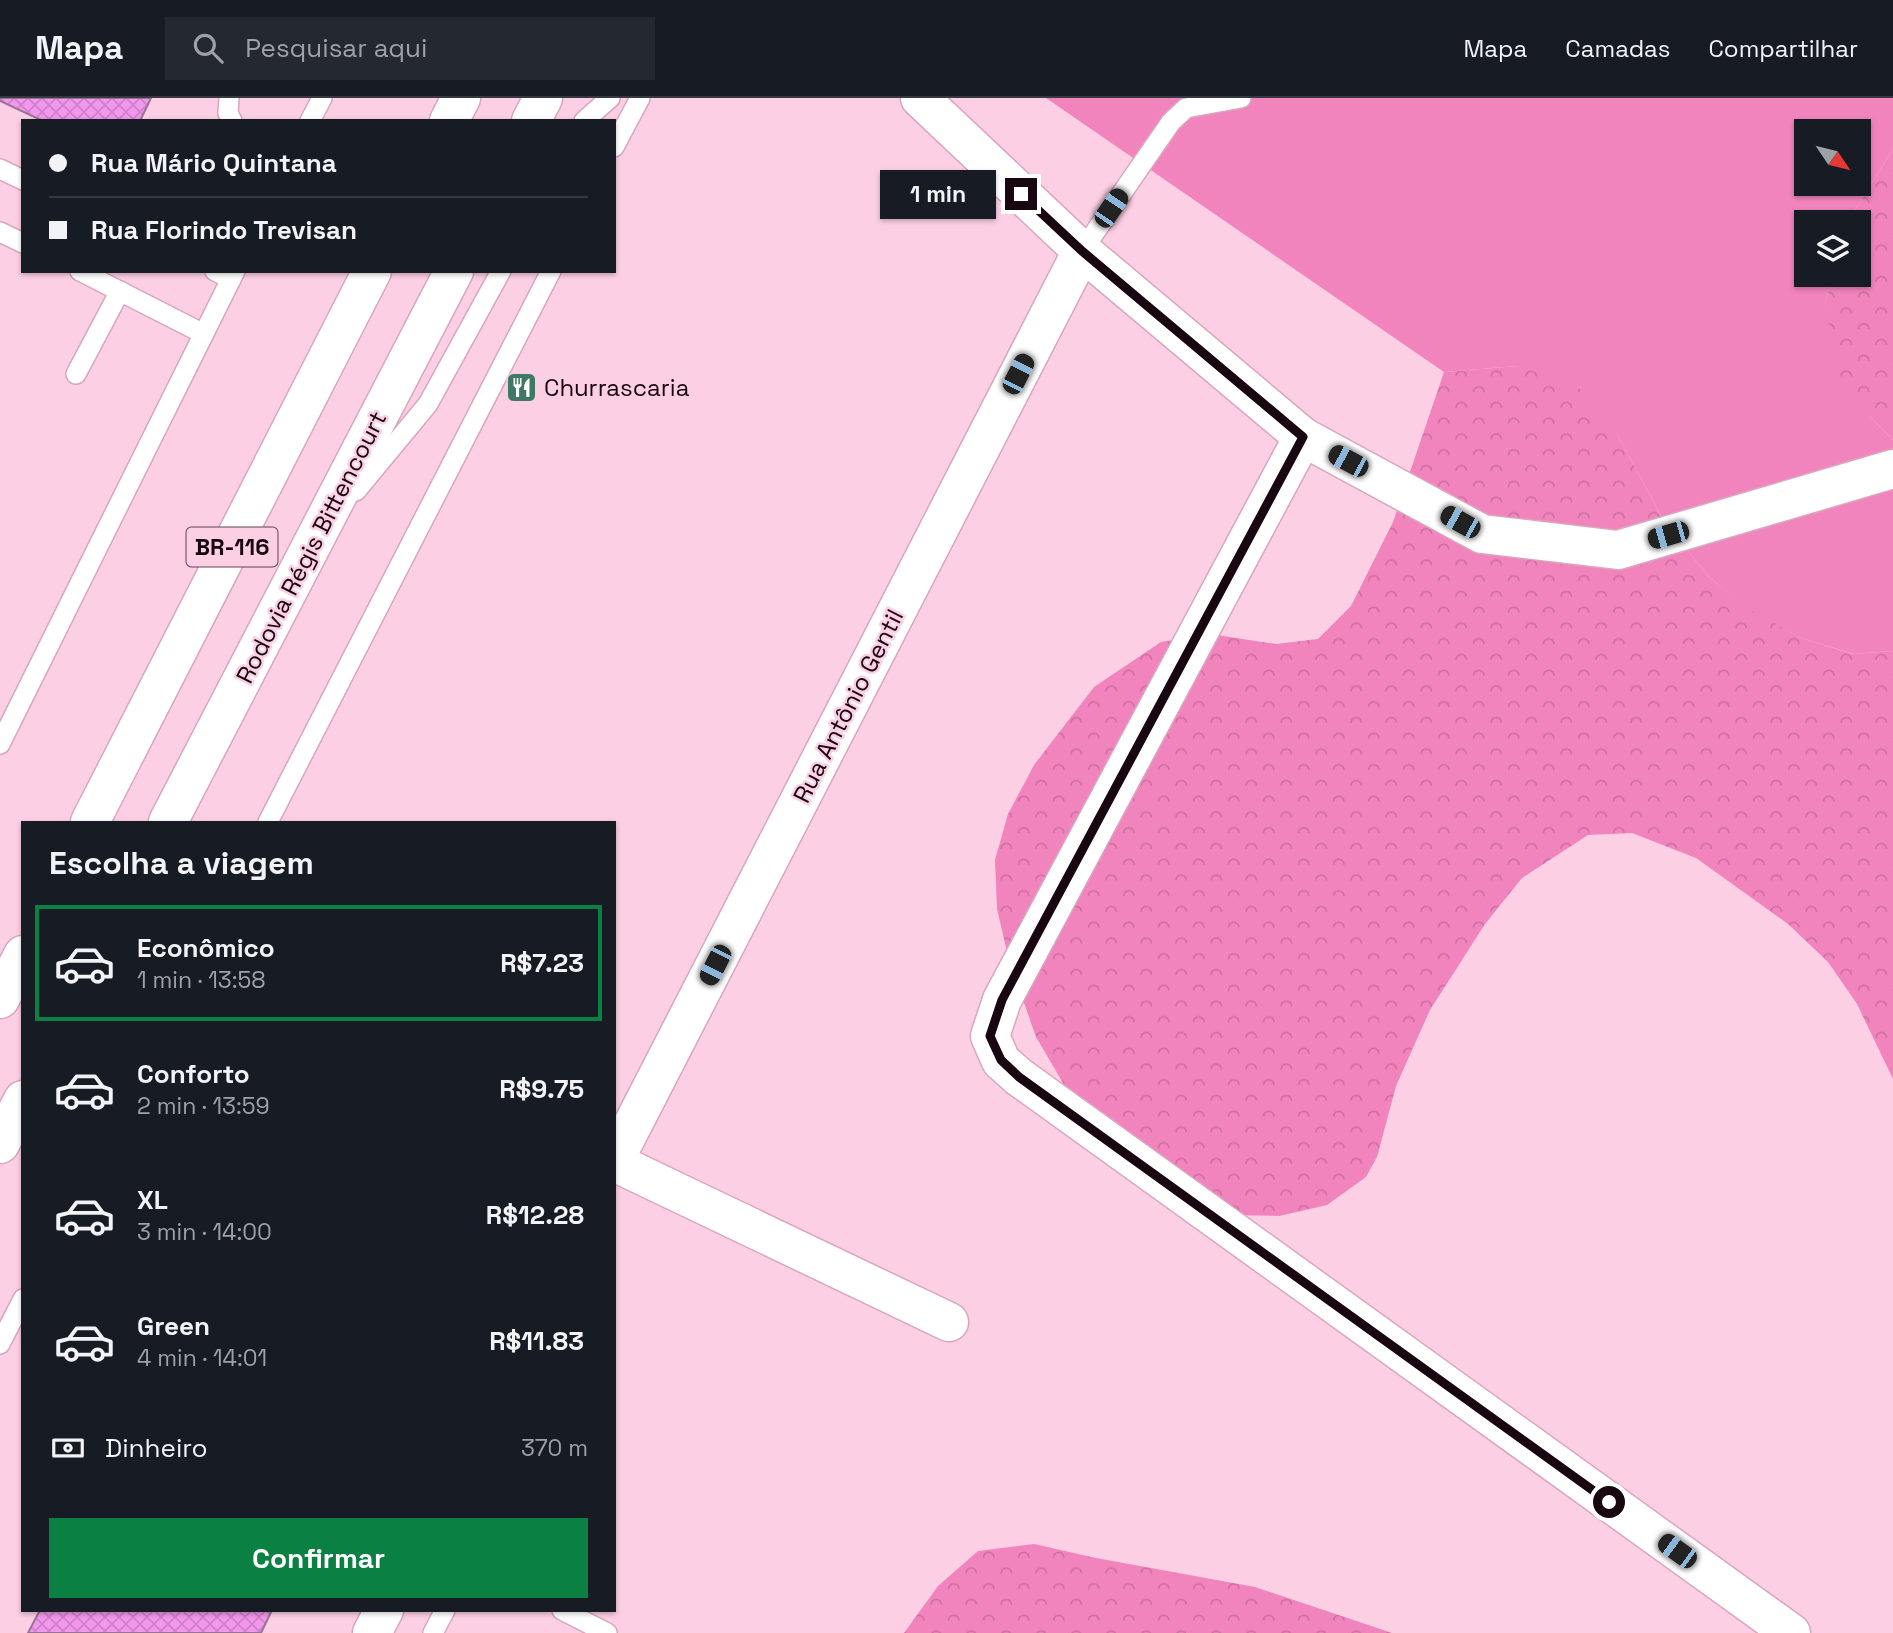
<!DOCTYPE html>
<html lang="pt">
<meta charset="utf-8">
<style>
body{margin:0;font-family:"Space Grotesk",sans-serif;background:#242831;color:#f1f3f6;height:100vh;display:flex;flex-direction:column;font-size:26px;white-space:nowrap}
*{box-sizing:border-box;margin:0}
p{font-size:23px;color:#9ea1a6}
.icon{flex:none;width:38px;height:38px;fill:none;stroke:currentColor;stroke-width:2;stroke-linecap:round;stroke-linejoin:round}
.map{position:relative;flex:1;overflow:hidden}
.sheet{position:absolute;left:21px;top:723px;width:595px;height:791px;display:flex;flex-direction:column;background:#171b24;border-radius:0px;box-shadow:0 2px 5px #0004}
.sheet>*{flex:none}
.hud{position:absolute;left:21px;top:21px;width:595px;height:154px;border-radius:0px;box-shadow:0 2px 5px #0004;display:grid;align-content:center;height:154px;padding:0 28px;background:#171b24}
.needle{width:46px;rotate:125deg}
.fabs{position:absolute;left:1794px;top:21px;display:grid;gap:14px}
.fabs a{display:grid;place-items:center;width:77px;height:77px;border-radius:0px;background:#171b24;box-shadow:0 2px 5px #0004;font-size:35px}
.end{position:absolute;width:32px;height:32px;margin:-16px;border:9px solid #180710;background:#fff;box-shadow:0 0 0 4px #fff}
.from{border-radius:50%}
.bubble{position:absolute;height:49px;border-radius:0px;background:#171b24;box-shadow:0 2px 5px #0004;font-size:23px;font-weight:700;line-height:49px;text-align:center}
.car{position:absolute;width:21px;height:42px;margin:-21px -10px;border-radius:9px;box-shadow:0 0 5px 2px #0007;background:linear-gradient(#222 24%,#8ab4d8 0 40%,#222 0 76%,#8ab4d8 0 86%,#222 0)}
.hud b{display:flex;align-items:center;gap:24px;height:66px;font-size:26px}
.hud b+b{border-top:2px solid #363941}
.hud i{width:18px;height:18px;background:#f1f3f6}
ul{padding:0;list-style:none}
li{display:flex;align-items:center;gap:21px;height:116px;margin:0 14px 10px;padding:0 14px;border:4px solid transparent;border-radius:0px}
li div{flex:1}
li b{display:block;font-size:26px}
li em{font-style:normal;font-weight:700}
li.selected{border-color:#0b8043}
li>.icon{width:63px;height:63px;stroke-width:1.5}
h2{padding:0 28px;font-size:32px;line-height:84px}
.pay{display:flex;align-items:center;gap:18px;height:77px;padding:0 28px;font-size:26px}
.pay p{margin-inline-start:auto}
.action{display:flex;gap:14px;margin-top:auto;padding:14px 28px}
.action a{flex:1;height:80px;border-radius:0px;background:#0b8043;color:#fff;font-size:28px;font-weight:700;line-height:80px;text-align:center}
header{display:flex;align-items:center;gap:42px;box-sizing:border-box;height:98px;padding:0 35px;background:#171b24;border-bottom:2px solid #363941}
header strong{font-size:33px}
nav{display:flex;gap:38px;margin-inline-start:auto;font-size:24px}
.search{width:490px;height:63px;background:#242831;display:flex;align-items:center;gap:18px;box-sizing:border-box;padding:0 24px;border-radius:0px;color:#9ea1a6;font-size:26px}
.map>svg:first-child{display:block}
.green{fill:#f284bd;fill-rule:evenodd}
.forest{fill:url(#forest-crowns)}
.building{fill:url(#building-cross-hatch);stroke:#9a7297;stroke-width:2}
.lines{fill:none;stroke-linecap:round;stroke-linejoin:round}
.service-casing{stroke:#dba5be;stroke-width:22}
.minor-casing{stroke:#dba5be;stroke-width:41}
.motorway-casing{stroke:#dba5be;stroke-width:41}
.service{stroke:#fff;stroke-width:19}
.minor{stroke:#fff;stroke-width:38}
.motorway{stroke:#fff;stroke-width:38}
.route{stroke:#180710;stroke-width:9}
.labels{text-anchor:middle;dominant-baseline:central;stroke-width:5;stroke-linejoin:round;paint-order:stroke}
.shield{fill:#fccfe4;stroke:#5c4350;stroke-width:2}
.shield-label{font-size:23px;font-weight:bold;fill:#180710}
.poi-label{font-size:24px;fill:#180710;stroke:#fccfe4;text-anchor:start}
.street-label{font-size:24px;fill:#180710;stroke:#fccfe4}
</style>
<header>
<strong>Mapa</strong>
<div class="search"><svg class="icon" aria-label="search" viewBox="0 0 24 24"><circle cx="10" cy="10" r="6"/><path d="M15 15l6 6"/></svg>Pesquisar aqui</div>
<nav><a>Mapa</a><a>Camadas</a><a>Compartilhar</a></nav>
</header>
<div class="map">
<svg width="1893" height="1535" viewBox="0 0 1893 1535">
<defs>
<pattern id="forest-crowns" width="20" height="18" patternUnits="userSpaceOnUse" patternTransform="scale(1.75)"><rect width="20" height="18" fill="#f284bd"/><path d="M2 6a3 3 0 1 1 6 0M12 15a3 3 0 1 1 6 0" fill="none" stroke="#cf70a1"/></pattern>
<pattern id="building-cross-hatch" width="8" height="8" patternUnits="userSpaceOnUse" patternTransform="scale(1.75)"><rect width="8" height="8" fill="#f297ec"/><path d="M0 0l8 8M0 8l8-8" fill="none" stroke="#cf81c9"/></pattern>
</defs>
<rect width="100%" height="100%" fill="#fccfe4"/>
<path class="green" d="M1046 0H1893V51L1852 117 1849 124H1806V177H1833L1825 205 1870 319 1893 342V553L1854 556 1801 540 1753 514 1709 479 1665 425 1617 336 1517 268 1444 274ZM1806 33H1858V86H1806Z"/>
<g class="forest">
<path d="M1893 51V342L1870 319 1837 274 1825 205 1833 177H1858V124H1849L1852 117Z"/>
<path d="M1517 268 1576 287 1617 336 1665 425 1709 479 1753 513 1801 540 1853 556 1893 553V981L1857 906 1828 864 1788 826 1696 760 1632 735 1588 737 1522 780 1485 826 1430 912 1396 988 1377 1059 1366 1079 1327 1107 1279 1118 1226 1117 1090 1031 1036 939 1009 862 997 811 995 762 1008 716 1034 667 1094 589 1161 544 1210 536 1276 546 1318 541 1351 508 1393 424 1444 274Z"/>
<path d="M1034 1446 1096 1460 1255 1489 1392 1535H904L938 1488 978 1453Z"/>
</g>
<g class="building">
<path d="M0 0H151L140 23H43L0 3Z"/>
<path d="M40 1512H272L261 1535H28Z"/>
</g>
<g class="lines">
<defs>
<g id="service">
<path d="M229 0 228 15 232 23"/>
<path d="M310 23 322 0"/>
<path d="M584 23 610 0"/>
<path d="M614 49 640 0"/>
<path d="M0 71 23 82"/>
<path d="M0 134 23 145"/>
<path d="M1082 153 1171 24 1186 10 1241 0"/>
<path d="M80 173 204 236"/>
<path d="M215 173 231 181"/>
<path d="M76 276 120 193"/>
<path d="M356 393 428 306 501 173"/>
<path d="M0 646 235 173"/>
<path d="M268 724 551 173"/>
<path d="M0 1246 23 1201"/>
<path d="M562 1512 607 1535"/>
<path d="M433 1535 445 1512"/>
</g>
<g id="minor">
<path d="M920 0 1082 153 1303 339 1482 436 1618 452 1893 371"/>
<path d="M1303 339 1002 902 990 938 1001 963 1019 979 1791 1535"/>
<path d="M614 1063 1082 153"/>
<path d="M614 1064 949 1224"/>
<path d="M372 1535 384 1512"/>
</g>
<g id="motorway">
<path d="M449 23 461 0"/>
<path d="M531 23 543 0"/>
<path d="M90 724 372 173"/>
<path d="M168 724 454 173"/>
<path d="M0 901 23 857"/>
<path d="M0 1046 23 1002"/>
</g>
</defs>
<use href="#service" class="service-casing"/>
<use href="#minor" class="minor-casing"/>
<use href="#motorway" class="motorway-casing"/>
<use href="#service" class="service"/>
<use href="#minor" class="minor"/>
<use href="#motorway" class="motorway"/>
</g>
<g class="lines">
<path class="route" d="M1021 96 1082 153 1303 339 1002 902 990 938 1001 962 1019 979 1609 1404"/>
</g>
<defs>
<symbol id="restaurant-square" viewBox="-11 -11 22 22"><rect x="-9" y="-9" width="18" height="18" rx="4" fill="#3d7965" stroke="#fccfe4"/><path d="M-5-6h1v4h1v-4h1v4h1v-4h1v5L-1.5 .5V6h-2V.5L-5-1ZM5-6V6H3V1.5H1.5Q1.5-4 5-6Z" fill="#fff"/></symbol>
</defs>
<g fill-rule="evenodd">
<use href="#restaurant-square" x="504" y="272" width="35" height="35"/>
</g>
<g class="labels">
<rect class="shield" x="186.5" y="429.5" width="91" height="39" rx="5"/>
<g class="shield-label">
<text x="232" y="449">BR-116</text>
</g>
<g class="poi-label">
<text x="544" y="289">Churrascaria</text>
</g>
<g class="street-label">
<text transform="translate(311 449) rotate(-63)">Rodovia Régis Bittencourt</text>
<text transform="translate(848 608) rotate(-63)">Rua Antônio Gentil</text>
</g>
</g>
</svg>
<div class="fabs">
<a><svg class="needle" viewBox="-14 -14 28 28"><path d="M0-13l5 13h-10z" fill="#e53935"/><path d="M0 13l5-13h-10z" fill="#9ea1a6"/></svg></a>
<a><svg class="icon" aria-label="layers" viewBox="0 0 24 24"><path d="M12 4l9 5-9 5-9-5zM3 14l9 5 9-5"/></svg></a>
</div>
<i class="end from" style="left:1609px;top:1404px"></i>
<i class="end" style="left:1021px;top:96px"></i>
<div class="bubble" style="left:880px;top:72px;width:116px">1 min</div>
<i class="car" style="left:1111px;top:110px;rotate:34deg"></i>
<i class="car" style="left:1018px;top:276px;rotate:27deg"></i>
<i class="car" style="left:1348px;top:363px;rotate:298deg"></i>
<i class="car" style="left:1460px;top:424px;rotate:299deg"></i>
<i class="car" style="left:1668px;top:437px;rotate:254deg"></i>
<i class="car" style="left:715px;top:867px;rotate:207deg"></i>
<i class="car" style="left:1677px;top:1453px;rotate:306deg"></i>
<div class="hud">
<b><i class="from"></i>Rua Mário Quintana</b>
<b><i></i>Rua Florindo Trevisan</b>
</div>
<section class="sheet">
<h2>Escolha a viagem</h2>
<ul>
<li class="selected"><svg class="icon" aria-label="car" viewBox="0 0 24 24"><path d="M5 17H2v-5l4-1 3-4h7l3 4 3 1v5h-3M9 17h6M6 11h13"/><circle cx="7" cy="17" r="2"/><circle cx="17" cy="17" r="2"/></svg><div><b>Econômico</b><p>1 min · 13:58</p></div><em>R$7.23</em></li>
<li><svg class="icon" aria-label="car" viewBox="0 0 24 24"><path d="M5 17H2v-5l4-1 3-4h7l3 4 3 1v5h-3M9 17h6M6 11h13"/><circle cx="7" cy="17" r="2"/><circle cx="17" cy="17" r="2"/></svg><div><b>Conforto</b><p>2 min · 13:59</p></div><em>R$9.75</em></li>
<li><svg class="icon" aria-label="car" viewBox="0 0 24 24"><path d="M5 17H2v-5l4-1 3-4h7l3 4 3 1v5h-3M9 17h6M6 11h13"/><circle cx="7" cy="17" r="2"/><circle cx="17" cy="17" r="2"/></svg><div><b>XL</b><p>3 min · 14:00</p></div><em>R$12.28</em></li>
<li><svg class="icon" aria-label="car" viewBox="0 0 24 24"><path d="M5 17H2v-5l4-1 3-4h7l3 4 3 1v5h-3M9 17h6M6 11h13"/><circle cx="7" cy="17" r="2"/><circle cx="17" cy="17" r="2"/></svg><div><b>Green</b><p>4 min · 14:01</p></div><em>R$11.83</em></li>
</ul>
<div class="pay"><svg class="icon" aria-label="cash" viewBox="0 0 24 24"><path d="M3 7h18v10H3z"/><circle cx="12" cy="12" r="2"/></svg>Dinheiro<p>370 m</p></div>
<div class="action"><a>Confirmar</a></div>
</section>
</div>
